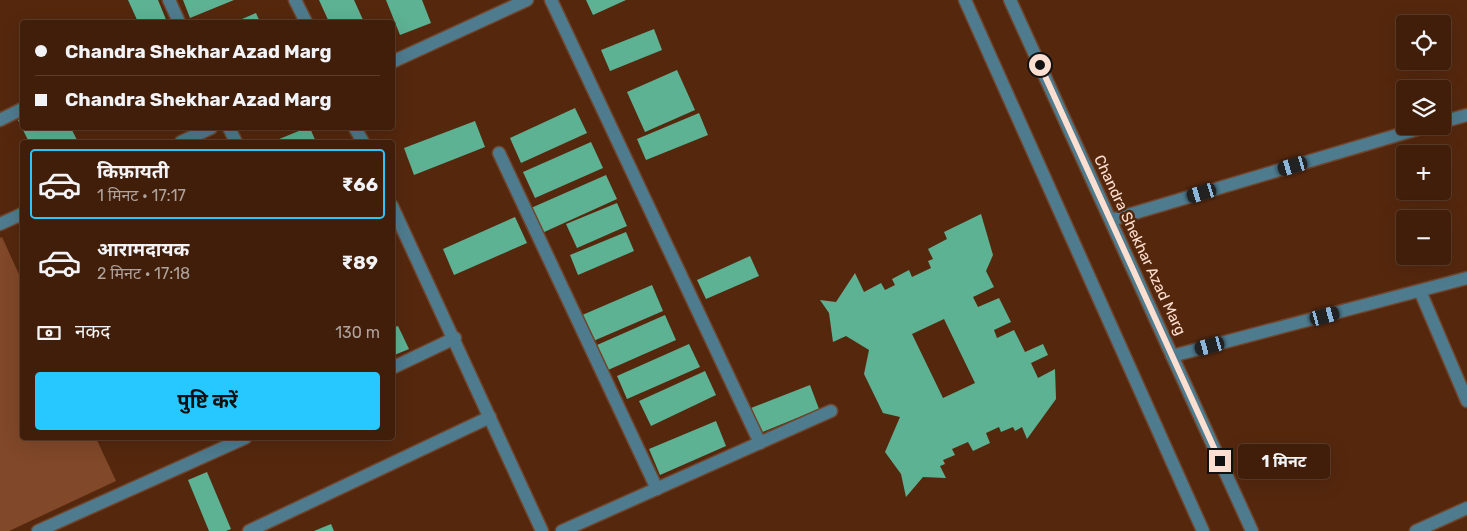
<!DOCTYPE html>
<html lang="hi">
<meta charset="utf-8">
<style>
body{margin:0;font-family:Rubik,"Noto Sans Devanagari",sans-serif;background:#472713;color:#f1f3f6;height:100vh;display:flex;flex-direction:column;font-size:19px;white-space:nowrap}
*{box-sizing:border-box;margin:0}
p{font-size:16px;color:#aea29c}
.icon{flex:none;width:28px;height:28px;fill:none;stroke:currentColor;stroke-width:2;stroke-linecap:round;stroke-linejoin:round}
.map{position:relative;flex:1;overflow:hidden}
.details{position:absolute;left:20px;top:140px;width:375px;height:300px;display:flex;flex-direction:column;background:#401e0a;border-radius:5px;box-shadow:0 5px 20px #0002,0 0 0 1px #593c2b}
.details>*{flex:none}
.hud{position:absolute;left:20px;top:20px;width:375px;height:110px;border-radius:5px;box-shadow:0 5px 20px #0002,0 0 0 1px #593c2b;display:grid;align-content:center;height:110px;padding:0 15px;background:#401e0a}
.buttons{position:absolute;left:1396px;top:15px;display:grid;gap:10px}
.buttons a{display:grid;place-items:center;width:55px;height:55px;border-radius:5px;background:#401e0a;box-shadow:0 5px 20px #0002,0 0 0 1px #593c2b;font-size:25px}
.end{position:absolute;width:22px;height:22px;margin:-11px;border:6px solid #fddfd1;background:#111;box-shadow:0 0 0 2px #111}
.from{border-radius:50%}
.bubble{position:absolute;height:35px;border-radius:5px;background:#401e0a;box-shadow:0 5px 20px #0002,0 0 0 1px #593c2b;font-size:16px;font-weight:700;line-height:35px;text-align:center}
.car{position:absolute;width:15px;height:30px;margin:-15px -8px;border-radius:6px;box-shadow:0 0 4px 1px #0007;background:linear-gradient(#222 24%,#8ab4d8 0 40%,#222 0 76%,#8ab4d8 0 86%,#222 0)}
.hud b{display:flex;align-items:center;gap:18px;height:48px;font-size:19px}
.hud b+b{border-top:1px solid #593c2b}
.hud i{width:12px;height:12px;background:#f1f3f6}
ul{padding:9px 0 0;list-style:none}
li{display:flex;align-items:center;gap:15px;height:70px;margin:0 10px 8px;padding:0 5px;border:2px solid transparent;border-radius:5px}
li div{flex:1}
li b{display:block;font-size:19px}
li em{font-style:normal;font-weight:700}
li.selected{border-color:#27c8ff}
li>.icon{width:45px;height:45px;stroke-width:1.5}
.pay{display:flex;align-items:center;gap:12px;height:55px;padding:0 15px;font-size:19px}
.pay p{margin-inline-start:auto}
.primary-button{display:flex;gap:10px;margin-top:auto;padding:10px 15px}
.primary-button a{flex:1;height:58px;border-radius:5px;background:#27c8ff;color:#111;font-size:20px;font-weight:700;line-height:58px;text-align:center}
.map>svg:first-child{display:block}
.green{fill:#814829}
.building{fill:#5db293;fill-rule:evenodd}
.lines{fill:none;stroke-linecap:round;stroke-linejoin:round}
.minor-casing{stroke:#70452d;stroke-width:15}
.minor{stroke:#4e7b8e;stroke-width:12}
.route{stroke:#fddfd1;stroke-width:6}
.labels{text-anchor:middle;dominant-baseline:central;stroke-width:5;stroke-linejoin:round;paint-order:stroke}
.street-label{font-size:15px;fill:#fddfd1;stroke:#55280e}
</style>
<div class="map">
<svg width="1467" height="531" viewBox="0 0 1467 531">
<rect width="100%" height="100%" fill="#55280e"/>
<path class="green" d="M2 237 22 281V438H96L116 481 9 531H0V238Z"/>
<g class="building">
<path d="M128 0H158L167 22H138Z"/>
<path d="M183 0H234L190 18Z"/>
<path d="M319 0H354L364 22H329Z"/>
<path d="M386 0H422L431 23 400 35Z"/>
<path d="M586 0H626L593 15Z"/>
<path d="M256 13 260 22H235Z"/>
<path d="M654 29 662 50 610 71 601 50Z"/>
<path d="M677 70 695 110 645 132 627 92Z"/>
<path d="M575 108 587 133 521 163 510 138Z"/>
<path d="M699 113 708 135 646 160 637 139Z"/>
<path d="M22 118V128H71L78 142H29L18 120Z"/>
<path d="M475 121 485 147 414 175 404 148Z"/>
<path d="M306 128H310L316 142H272Z"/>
<path d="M591 142 603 168 535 198 523 172Z"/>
<path d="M606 175 617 199 542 233 531 208Z"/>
<path d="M617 203 627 226 577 248 566 224Z"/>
<path d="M981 214 993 255 986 271 994 287 973 297 978 307 999 298 1011 322 994 330 997 338 1014 330 1025 352 1043 344 1048 355 1031 363 1038 378 1055 369 1056 399 1027 439 1022 427 1015 431 1013 427 1001 432 999 427 986 433 990 443 973 451 968 442 952 449 955 455 943 460 945 464 940 466 946 478 923 477 906 497 901 474 885 452 900 417 883 413 864 374 869 350 846 336 833 342 829 313 820 300 836 302 855 273 864 292 881 283 885 290 895 285 892 279 909 270 912 277 931 268 928 261 933 259 928 249 947 239 944 232ZM944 319 975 383 943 398 912 334Z"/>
<path d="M515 217 527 243 454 275 443 249Z"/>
<path d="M626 232 634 251 578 275 570 255Z"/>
<path d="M750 256 759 276 706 299 697 280Z"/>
<path d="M652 285 663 311 591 342 580 316Z"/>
<path d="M665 315 676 340 608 370 597 345Z"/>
<path d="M398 326 409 349 392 356V328Z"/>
<path d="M689 344 700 367 627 399 617 376Z"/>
<path d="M705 371 716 395 651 426 639 401Z"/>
<path d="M810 385 819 409 760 433 751 408Z"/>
<path d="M716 421 726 446 660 475 649 449Z"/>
<path d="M207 472 231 529 226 531H209L188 480Z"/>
<path d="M331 524 334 531H314Z"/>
</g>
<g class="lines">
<defs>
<g id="minor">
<path d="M169 0 179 22"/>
<path d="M295 0 306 22"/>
<path d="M551 0 760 443"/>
<path d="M965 0 1203 531"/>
<path d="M1010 0 1252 531"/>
<path d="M392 62 527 0"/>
<path d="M0 120 22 109"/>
<path d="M1442 122 1467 115"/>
<path d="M229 128 236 142"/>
<path d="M355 128 363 142"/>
<path d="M181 142 211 128"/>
<path d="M499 153 657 489"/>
<path d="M392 206 542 531"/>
<path d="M1111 220 1428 126"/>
<path d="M0 224 22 214"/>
<path d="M1420 291 1467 401"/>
<path d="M1172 356 1467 278"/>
<path d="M392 368 455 338"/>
<path d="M38 531 245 438"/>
<path d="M249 531 490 417"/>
<path d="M562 531 831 411"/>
<path d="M1416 531 1467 508"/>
</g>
</defs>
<use href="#minor" class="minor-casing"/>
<use href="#minor" class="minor"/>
</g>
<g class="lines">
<path class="route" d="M1040 65 1220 461"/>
</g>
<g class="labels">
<g class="street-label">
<text transform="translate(1140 245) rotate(65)">Chandra Shekhar Azad Marg</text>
</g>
</g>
</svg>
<div class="buttons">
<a><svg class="icon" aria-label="locate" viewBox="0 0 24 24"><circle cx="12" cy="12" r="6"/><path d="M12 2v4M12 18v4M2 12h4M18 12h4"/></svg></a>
<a><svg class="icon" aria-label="layers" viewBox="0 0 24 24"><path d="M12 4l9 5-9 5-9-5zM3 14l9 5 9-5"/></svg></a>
<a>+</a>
<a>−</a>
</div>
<i class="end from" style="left:1040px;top:65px"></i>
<i class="end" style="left:1220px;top:461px"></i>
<div class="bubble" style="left:1238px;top:444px;width:92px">1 मिनट</div>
<i class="car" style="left:1293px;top:166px;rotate:254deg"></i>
<i class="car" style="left:1202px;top:193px;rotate:253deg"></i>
<i class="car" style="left:1325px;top:316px;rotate:75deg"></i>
<i class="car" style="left:1210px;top:346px;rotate:255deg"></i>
<div class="hud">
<b><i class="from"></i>Chandra Shekhar Azad Marg</b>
<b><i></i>Chandra Shekhar Azad Marg</b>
</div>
<section class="details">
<ul>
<li class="selected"><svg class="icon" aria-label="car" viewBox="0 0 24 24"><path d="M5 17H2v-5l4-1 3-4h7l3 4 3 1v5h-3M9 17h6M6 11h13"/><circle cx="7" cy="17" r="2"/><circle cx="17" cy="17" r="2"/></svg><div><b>किफ़ायती</b><p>1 मिनट · 17:17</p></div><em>₹66</em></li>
<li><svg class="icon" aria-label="car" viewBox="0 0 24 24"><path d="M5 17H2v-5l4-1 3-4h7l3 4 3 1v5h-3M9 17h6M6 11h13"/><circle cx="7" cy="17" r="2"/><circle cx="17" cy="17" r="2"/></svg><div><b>आरामदायक</b><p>2 मिनट · 17:18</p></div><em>₹89</em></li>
</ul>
<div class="pay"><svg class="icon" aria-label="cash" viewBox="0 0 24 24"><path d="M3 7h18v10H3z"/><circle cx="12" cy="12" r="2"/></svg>नकद<p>130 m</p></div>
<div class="primary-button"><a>पुष्टि करें</a></div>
</section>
</div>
